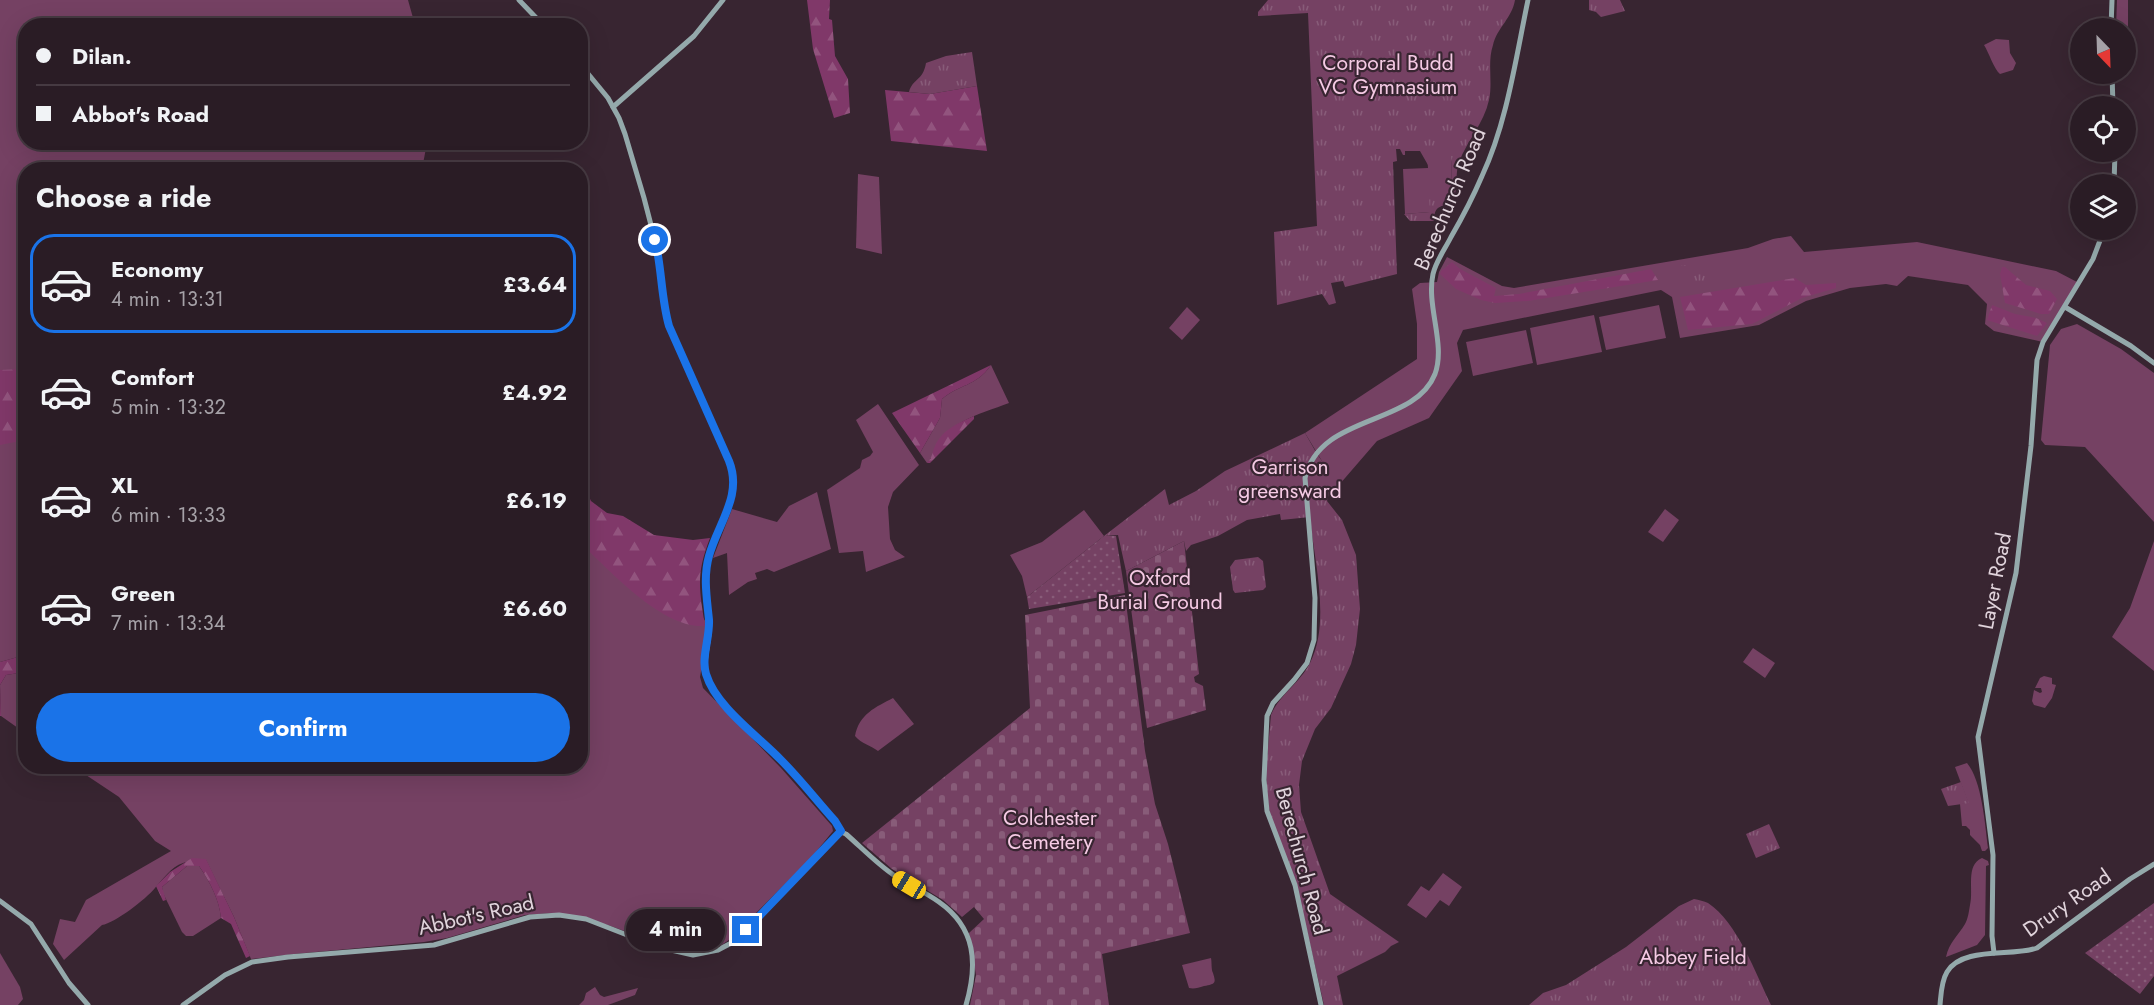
<!DOCTYPE html>
<meta charset="utf-8">
<style>
body{margin:0;font-family:Jost,sans-serif;background:#32252d;color:#f1f3f6;height:100vh;display:flex;flex-direction:column;font-size:22px;white-space:nowrap}
*{box-sizing:border-box;margin:0}
p{font-size:20px;color:#a5a1a7}
.icon{flex:none;width:33px;height:33px;fill:none;stroke:currentColor;stroke-width:2;stroke-linecap:round;stroke-linejoin:round}
.map{position:relative;flex:1;overflow:hidden}
.panel{position:absolute;left:18px;top:162px;width:570px;height:612px;display:flex;flex-direction:column;background:#2a1c25;border-radius:24px;box-shadow:0 6px 24px #0002,0 0 0 2px #463a42}
.panel>*{flex:none}
.banner{position:absolute;left:18px;top:18px;width:570px;height:132px;border-radius:24px;box-shadow:0 6px 24px #0002,0 0 0 2px #463a42;display:grid;align-content:center;height:132px;padding:0 18px;background:#2a1c25}
.needle{width:39px;rotate:157deg}
.buttons{position:absolute;left:2070px;top:18px;display:grid;gap:12px}
.buttons a{display:grid;place-items:center;width:66px;height:66px;border-radius:50%;background:#2a1c25;box-shadow:0 6px 24px #0002,0 0 0 2px #463a42;font-size:30px}
.end{position:absolute;width:27px;height:27px;margin:-14px;border:8px solid #1a73e8;background:#fff;box-shadow:0 0 0 3px #fff}
.from{border-radius:50%}
.bubble{position:absolute;height:42px;border-radius:21px;background:#2a1c25;box-shadow:0 6px 24px #0002,0 0 0 2px #463a42;font-size:20px;font-weight:700;line-height:42px;text-align:center}
.car{position:absolute;width:18px;height:36px;margin:-18px -9px;border-radius:8px;box-shadow:0 0 4px 2px #0007;background:linear-gradient(#f5c518 24%,#345 0 40%,#f5c518 0 76%,#345 0 86%,#f5c518 0)}
.banner b{display:flex;align-items:center;gap:21px;height:57px;font-size:22px}
.banner b+b{border-top:2px solid #463a42}
.banner i{width:15px;height:15px;background:#f1f3f6}
ul{padding:0;list-style:none}
li{display:flex;align-items:center;gap:18px;height:99px;margin:0 12px 9px;padding:0 6px;border:3px solid transparent;border-radius:24px}
li div{flex:1}
li b{display:block;font-size:22px}
li em{font-style:normal;font-weight:700}
li.current{border-color:#1a73e8}
li>.icon{width:54px;height:54px;stroke-width:1.5}
h2{padding:0 18px;font-size:27px;line-height:72px}
.cta{display:flex;gap:12px;margin-top:auto;padding:12px 18px}
.cta a{flex:1;height:69px;border-radius:36px;background:#1a73e8;color:#fff;font-size:24px;font-weight:700;line-height:69px;text-align:center}
.map>svg:first-child{display:block}
.grass{fill:#754163}
.forest{fill:url(#forest-firs)}
.cemetery{fill:url(#cemetery-stones)}
.park{fill:url(#park-tufts)}
.garden{fill:url(#garden-dots)}
.lines{fill:none;stroke-linecap:round;stroke-linejoin:round}
.secondary{stroke:#94a9ab;stroke-width:5}
.route{stroke:#1a73e8;stroke-width:8}
.labels{text-anchor:middle;dominant-baseline:central;stroke-width:4.5;stroke-linejoin:round;paint-order:stroke}
.park-label{font-size:21px;fill:#f5cae4;stroke:#382531}
.street-label{font-size:21px;fill:#e1d4dc;stroke:#382531}
</style>
<div class="map">
<svg width="2154" height="1005" viewBox="0 0 2154 1005">
<defs>
<pattern id="forest-firs" width="22" height="20" patternUnits="userSpaceOnUse" patternTransform="scale(1.5)"><rect width="22" height="20" fill="#803869"/><path d="M5 1l3.5 6h-7zM16 11l3.5 6h-7z" fill="#92547e"/></pattern>
<pattern id="cemetery-stones" width="16" height="16" patternUnits="userSpaceOnUse" patternTransform="scale(1.5)"><rect width="16" height="16" fill="#754163"/><path d="M2 7V4a2 2 0 0 1 4 0v3zM10 15v-3a2 2 0 0 1 4 0v3z" fill="#885c79"/></pattern>
<pattern id="park-tufts" width="24" height="20" patternUnits="userSpaceOnUse" patternTransform="scale(1.5)"><rect width="24" height="20" fill="#754163"/><path d="M3 7l-1-3M5 7V3M7 7l1-3M15 17l-1-3M17 17v-4M19 17l1-3" fill="none" stroke="#885c79"/></pattern>
<pattern id="garden-dots" width="8" height="8" patternUnits="userSpaceOnUse" patternTransform="scale(1.5)"><rect width="8" height="8" fill="#754163"/><path d="M2 2h.1M6 6h.1" fill="none" stroke="#885c79" stroke-width="1.8" stroke-linecap="round"/></pattern>
</defs>
<rect width="100%" height="100%" fill="#382531"/>
<g class="grass">
<path d="M0 0H408L415 25 26 26V142L427 143 422 169 26 170 25 655 0 662Z"/>
<path d="M2117 0H2128V64L2126 72V28H2116Z"/>
<path d="M1996 39 2009 40 2010 53 2016 63 2013 70 2000 74C1994 69 1989 53 1984 45Z"/>
<path d="M1451 153 1452 195 1430 212 1405 214 1403 169 1428 168 1427 154Z"/>
<path d="M858 174 879 177 882 254 856 248Z"/>
<path d="M1791 236 1804 252 1917 242 2056 271 2077 282 2043 342 1994 331 1985 324 1987 304 1968 285 1908 276 1897 286 1886 284 1850 288 1806 301 1759 325 1680 338 1672 297 1661 290 1463 330 1457 343 1462 371 1429 418 1377 441 1339 485 1331 476 1305 433 1417 359V324L1412 289 1420 283 1437 282 1439 272 1447 257 1502 286 1514 288 1748 248 1773 239Z"/>
<path d="M1659 305 1666 338 1606 350 1599 317Z"/>
<path d="M1187 307 1200 320 1182 340 1169 328Z"/>
<path d="M1594 315 1602 352 1537 365 1530 328Z"/>
<path d="M2077 324 2121 349 2154 373V522L2085 447 2045 445 2041 440 2050 345 2061 329Z"/>
<path d="M1526 330 1533 363 1473 376 1466 342Z"/>
<path d="M991 365 1009 403C980 414 938 424 932 458H930L931 460 927 463 920 453 940 418 942 399C959 384 976 387 991 365Z"/>
<path d="M878 404 919 465 893 492 888 507 890 539 895 550 905 557 866 572 863 551 839 553 827 490 860 468 862 460 870 456 873 452 856 420Z"/>
<path d="M581 486 589 503 654 540 709 627 700 677 703 688 781 768 832 826 833 831 811 858 729 940 717 948 695 953 662 945 608 925 552 913 525 915 447 938 424 942 294 954 251 959 234 917 206 860C199 861 190 860 183 863 171 867 163 879 155 888 146 899 115 923 102 925L64 960 53 944 60 919 75 922 86 900 171 851 155 841 119 797 74 767 580 766Z"/>
<path d="M817 492 831 549 774 572 767 569 755 573 757 579 748 582 729 595 727 553 713 558 732 509 777 522 789 506Z"/>
<path d="M1665 509 1679 520 1663 542 1648 532Z"/>
<path d="M1084 510 1104 536 1027 597 1022 576 1010 555 1042 542Z"/>
<path d="M2154 541V671L2112 637 2130 608Z"/>
<path d="M1753 648 1775 663 1765 678 1743 662Z"/>
<path d="M25 672V733L1 716 0 685 6 675Z"/>
<path d="M2044 676 2052 678V684L2056 685 2052 698 2045 708 2034 705 2032 701 2034 690 2040 693 2042 692 2041 688H2035L2040 678Z"/>
<path d="M893 698 914 724 878 751C870 745 862 744 855 736 859 714 876 707 893 698Z"/>
<path d="M1967 763C1982 781 1985 824 1988 848L1985 851H1982L1980 845 1970 835V830L1966 826H1962L1960 804 1968 802 1955 767Z"/>
<path d="M1982 858 1988 861 1989 865 1986 866 1985 935 1977 945 1946 957C1949 942 1958 936 1965 924 1968 919 1969 911 1970 905 1974 890 1965 865 1982 858Z"/>
<path d="M187 866H199C210 882 219 899 221 918L193 936H186L182 932 163 893 162 887Z"/>
<path d="M1443 873 1462 887 1449 906 1440 900 1426 918 1407 905 1421 886 1429 891Z"/>
<path d="M0 953 20 987 23 999 18 1005H0Z"/>
<path d="M1211 958C1212 963 1211 969 1213 973 1216 983 1216 984 1204 986 1198 988 1194 989 1189 988L1182 965Z"/>
<path d="M595 987 600 995 604 997 638 988 635 995 608 1005H579L584 1000 586 993Z"/>
</g>
<g class="forest">
<path d="M807 0H830L829 19 832 20 835 56 848 79 850 113 834 118 813 49Z"/>
<path d="M977 86 987 151 891 141 885 90 930 94Z"/>
<path d="M1452 262 1460 269 1496 288 1494 296 1519 294 1651 269 1658 280 1528 301 1495 303 1481 300 1456 289 1440 274 1441 271Z"/>
<path d="M2002 267H2005L2026 285 2050 291 2057 299 2049 314H2041L2005 303 2000 274Z"/>
<path d="M1795 278 1806 285 1836 283V288L1802 298 1752 324 1688 330 1680 297Z"/>
<path d="M1992 305 2015 314 2036 318 2047 323 2037 336 1987 320Z"/>
<path d="M991 365C976 387 959 384 942 399L940 418 920 453 892 413Z"/>
<path d="M25 369V440L0 445V370Z"/>
<path d="M974 416V419L930 463H927C933 457 932 452 935 446 942 430 958 423 974 416Z"/>
<path d="M581 480 591 501 607 513 623 516 654 535 693 540 710 538C696 574 699 588 705 626 662 629 611 571 581 544Z"/>
<path d="M25 655V672L6 675 0 685 1 716H0V662Z"/>
<path d="M192 858 206 859 234 917 250 956 246 958 231 924 221 918C219 899 210 882 199 866H187L162 887 166 900 163 901 156 886 170 872Z"/>
</g>
<g class="cemetery">
<path d="M1184 541 1199 674 1194 677 1195 682 1203 686 1206 710 1147 728 1126 571Z"/>
<path d="M1125 595 1145 751 1155 804 1168 844 1190 933 1102 954 1109 1005H970L976 975 969 933 984 919 974 907 962 917 943 900 892 869 862 843 1030 708 1025 615Z"/>
</g>
<g class="park">
<path d="M1268 0H1515C1512 18 1497 28 1493 45 1487 63 1493 82 1489 100 1484 123 1467 141 1459 162 1455 172 1458 192 1453 199 1447 210 1434 200 1434 221H1410L1404 214 1430 212 1429 196 1452 195 1451 154H1428V165L1420 151H1405V155H1403L1400 149H1396L1397 161 1393 162 1397 274 1345 287 1343 281 1331 283 1336 303 1329 305 1322 294 1277 305 1274 232 1317 226 1308 13 1258 16V12Z"/>
<path d="M1589 0H1620L1625 11 1601 17 1596 12 1589 10Z"/>
<path d="M972 52 977 86 930 94 909 92C913 78 923 81 926 63L946 56Z"/>
<path d="M1704 262 1714 279 1678 286 1674 267Z"/>
<path d="M1305 433 1317 454 1339 485 1329 493 1327 501 1342 520 1356 555 1360 609 1356 645 1351 664 1331 708 1315 729 1302 761 1299 785 1301 812 1330 894 1399 942 1391 946 1385 952 1337 976 1343 1005H1324L1296 883 1271 821 1267 795 1266 770 1271 715C1280 694 1300 683 1310 663 1331 622 1314 561 1310 517L1281 520 1280 514 1247 520 1218 536 1191 545 1186 551 1184 541 1126 571 1118 535 1104 536 1165 489 1169 505 1196 491 1225 471Z"/>
<path d="M1258 557 1263 561 1266 587 1263 590 1235 593 1233 590 1230 567 1235 560Z"/>
<path d="M1961 782 1969 803 1948 806 1941 789Z"/>
<path d="M1769 824 1780 848 1756 858 1746 834Z"/>
<path d="M1694 899C1699 900 1704 901 1708 903 1737 922 1756 974 1771 1005H1529L1543 993 1566 985 1626 947 1679 906Z"/>
</g>
<g class="garden">
<path d="M1104 536H1116L1125 593 1029 609 1027 597Z"/>
<path d="M2154 903V976L2140 994 2085 953Z"/>
</g>
<g class="lines">
<g class="secondary">
<path d="M519 0 544 26"/>
<path d="M2111 28 2112 0"/>
<path d="M580 64 608 98 619 118 625 134 644 198 659 256 665 312 669 326 732 469C739 504 711 532 707 565 703 588 711 610 709 633 708 648 702 664 708 678 720 710 758 736 781 760 800 779 817 801 835 821L841 832 846 834C862 848 877 864 895 876 909 885 925 892 939 902 976 928 978 964 966 1005"/>
<path d="M2112 74 2113 106"/>
<path d="M613 107 694 36 723 0"/>
<path d="M2114 184 2115 152"/>
<path d="M2065 307 2131 346 2154 363"/>
<path d="M0 901 31 924 69 983 88 1005"/>
<path d="M1994 953 1992 936 1993 855 1978 737 2016 573 2031 446 2037 360 2043 342 2093 259 2104 230"/>
<path d="M183 1005 225 975 252 962 288 957 434 945 530 917 559 915 586 919 658 947 693 955 718 950 737 940 841 832"/>
<path d="M1321 1005 1295 885 1267 811 1264 780 1267 716 1273 703 1294 680 1307 663 1314 640 1315 598 1305 478C1320 413 1414 427 1435 374 1446 344 1426 306 1433 274 1436 261 1445 249 1451 237 1462 218 1473 197 1482 176 1507 123 1516 57 1528 0"/>
<path d="M1940 1005C1941 995 1941 982 1947 972 1962 946 2013 957 2037 948L2130 879 2154 864"/>
</g>
</g>
<g class="lines">
<path class="route" d="M655 240C662 269 661 298 669 326L729 461C743 496 718 523 709 556 703 577 707 599 709 620 710 637 701 658 706 674 716 707 758 736 781 760 800 779 817 801 835 821L841 831 746 930"/>
</g>
<g class="labels">
<g class="park-label">
<text x="1388" y="63">Corporal Budd<tspan x="1388" dy="24">VC Gymnasium</tspan></text>
<text x="1290" y="467">Garrison<tspan x="1290" dy="24">greensward</tspan></text>
<text x="1160" y="578">Oxford<tspan x="1160" dy="24">Burial Ground</tspan></text>
<text x="1050" y="818">Colchester<tspan x="1050" dy="24">Cemetery</tspan></text>
<text x="1693" y="957">Abbey Field</text>
</g>
<g class="street-label">
<text transform="translate(1450 199) rotate(-67)">Berechurch Road</text>
<text transform="translate(1995 581) rotate(-79)">Layer Road</text>
<text transform="translate(1302 861) rotate(75)">Berechurch Road</text>
<text transform="translate(2067 903) rotate(-35)">Drury Road</text>
<text transform="translate(476 915) rotate(-13)">Abbot's Road</text>
</g>
</g>
</svg>
<div class="buttons">
<a><svg class="needle" viewBox="-14 -14 28 28"><path d="M0-13l5 13h-10z" fill="#e53935"/><path d="M0 13l5-13h-10z" fill="#a5a1a7"/></svg></a>
<a><svg class="icon" aria-label="locate" viewBox="0 0 24 24"><circle cx="12" cy="12" r="6"/><path d="M12 2v4M12 18v4M2 12h4M18 12h4"/></svg></a>
<a><svg class="icon" aria-label="layers" viewBox="0 0 24 24"><path d="M12 4l9 5-9 5-9-5zM3 14l9 5 9-5"/></svg></a>
</div>
<i class="end from" style="left:655px;top:240px"></i>
<i class="end" style="left:746px;top:930px"></i>
<div class="bubble" style="left:626px;top:909px;width:99px">4 min</div>
<i class="car" style="left:909px;top:885px;rotate:301deg"></i>
<div class="banner">
<b><i class="from"></i>Dilan.</b>
<b><i></i>Abbot's Road</b>
</div>
<section class="panel">
<h2>Choose a ride</h2>
<ul>
<li class="current"><svg class="icon" aria-label="car" viewBox="0 0 24 24"><path d="M5 17H2v-5l4-1 3-4h7l3 4 3 1v5h-3M9 17h6M6 11h13"/><circle cx="7" cy="17" r="2"/><circle cx="17" cy="17" r="2"/></svg><div><b>Economy</b><p>4 min · 13:31</p></div><em>£3.64</em></li>
<li><svg class="icon" aria-label="car" viewBox="0 0 24 24"><path d="M5 17H2v-5l4-1 3-4h7l3 4 3 1v5h-3M9 17h6M6 11h13"/><circle cx="7" cy="17" r="2"/><circle cx="17" cy="17" r="2"/></svg><div><b>Comfort</b><p>5 min · 13:32</p></div><em>£4.92</em></li>
<li><svg class="icon" aria-label="car" viewBox="0 0 24 24"><path d="M5 17H2v-5l4-1 3-4h7l3 4 3 1v5h-3M9 17h6M6 11h13"/><circle cx="7" cy="17" r="2"/><circle cx="17" cy="17" r="2"/></svg><div><b>XL</b><p>6 min · 13:33</p></div><em>£6.19</em></li>
<li><svg class="icon" aria-label="car" viewBox="0 0 24 24"><path d="M5 17H2v-5l4-1 3-4h7l3 4 3 1v5h-3M9 17h6M6 11h13"/><circle cx="7" cy="17" r="2"/><circle cx="17" cy="17" r="2"/></svg><div><b>Green</b><p>7 min · 13:34</p></div><em>£6.60</em></li>
</ul>
<div class="cta"><a>Confirm</a></div>
</section>
</div>
